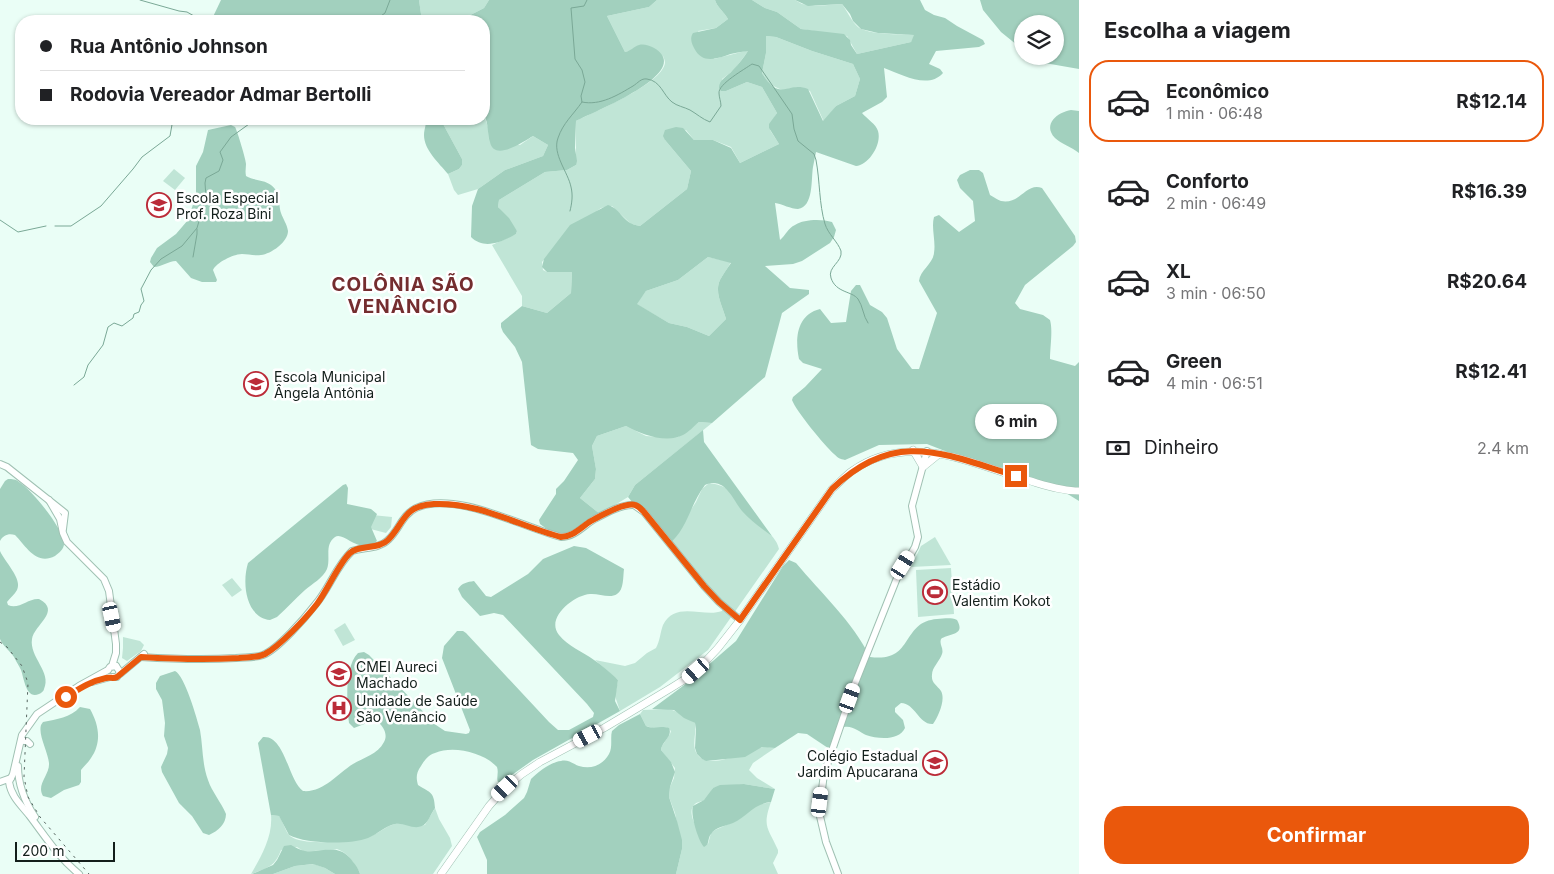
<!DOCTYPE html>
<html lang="pt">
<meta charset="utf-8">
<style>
body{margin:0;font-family:Inter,sans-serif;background:#f6f6f6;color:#202124;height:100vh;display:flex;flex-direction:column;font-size:19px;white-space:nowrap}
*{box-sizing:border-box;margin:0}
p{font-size:16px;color:#757577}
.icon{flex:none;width:28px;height:28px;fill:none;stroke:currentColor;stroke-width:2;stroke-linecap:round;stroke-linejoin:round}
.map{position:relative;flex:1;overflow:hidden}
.drawer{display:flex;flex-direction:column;background:#fff;width:475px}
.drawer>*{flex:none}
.guide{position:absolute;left:15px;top:15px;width:475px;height:110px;border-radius:20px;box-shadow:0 1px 4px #0004;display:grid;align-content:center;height:110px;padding:0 25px;background:#fff}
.buttons{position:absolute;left:1014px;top:15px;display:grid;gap:10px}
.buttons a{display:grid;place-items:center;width:50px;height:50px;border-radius:50%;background:#fff;box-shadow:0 1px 4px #0004;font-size:25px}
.scale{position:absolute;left:15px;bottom:12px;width:100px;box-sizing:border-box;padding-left:5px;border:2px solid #131f1b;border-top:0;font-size:14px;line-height:18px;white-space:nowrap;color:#131f1b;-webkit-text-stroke:4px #fff;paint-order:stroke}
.end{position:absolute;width:22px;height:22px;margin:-11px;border:6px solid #ea580c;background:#fff;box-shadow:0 0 0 2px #fff}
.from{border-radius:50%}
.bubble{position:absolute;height:35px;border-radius:18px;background:#fff;box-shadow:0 1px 4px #0004;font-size:16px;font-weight:700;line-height:35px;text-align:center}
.car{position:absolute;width:15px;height:30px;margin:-15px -8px;border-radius:6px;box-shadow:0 0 4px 1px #0007;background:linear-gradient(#fff 24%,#345 0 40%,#fff 0 76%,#345 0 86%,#fff 0)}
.guide b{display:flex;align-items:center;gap:18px;height:48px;font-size:19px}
.guide b+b{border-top:1px solid #e0e0e0}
.guide i{width:12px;height:12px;background:#202124}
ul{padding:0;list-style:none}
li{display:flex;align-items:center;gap:15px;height:82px;margin:0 10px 8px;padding:0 15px;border:2px solid transparent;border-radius:20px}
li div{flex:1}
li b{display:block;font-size:19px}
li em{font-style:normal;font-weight:700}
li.selected{border-color:#ea580c}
li>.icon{width:45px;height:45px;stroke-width:1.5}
h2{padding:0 25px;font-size:22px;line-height:60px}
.pay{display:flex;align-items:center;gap:12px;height:55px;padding:0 25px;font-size:19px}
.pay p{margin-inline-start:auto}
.cta{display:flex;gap:10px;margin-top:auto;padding:10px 25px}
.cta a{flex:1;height:58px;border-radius:20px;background:#ea580c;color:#fff;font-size:20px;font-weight:700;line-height:58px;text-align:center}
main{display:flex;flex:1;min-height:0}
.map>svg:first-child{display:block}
.green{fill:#c0e5d6}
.forest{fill:#a2d0be;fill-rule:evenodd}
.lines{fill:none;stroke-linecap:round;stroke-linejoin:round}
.stream{stroke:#7aa896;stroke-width:1}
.major-casing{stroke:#a0c1b3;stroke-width:8}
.highway-casing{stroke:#a0c1b3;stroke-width:8}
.major{stroke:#fff;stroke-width:6}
.highway{stroke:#fff;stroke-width:7}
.rail{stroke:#56645f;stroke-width:1;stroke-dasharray:2.5 5;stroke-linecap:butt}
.route{stroke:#ea580c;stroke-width:6}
.labels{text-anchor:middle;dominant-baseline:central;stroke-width:5;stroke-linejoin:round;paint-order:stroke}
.poi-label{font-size:14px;fill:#131f1b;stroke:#fff;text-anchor:start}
.district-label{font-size:19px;font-weight:bold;letter-spacing:1px;fill:#742d2f;stroke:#fff}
</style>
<main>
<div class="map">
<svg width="1079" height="874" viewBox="0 0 1079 874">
<rect width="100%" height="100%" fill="#eafef6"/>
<g class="green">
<path d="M419 0H489L484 8 459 21H422Z"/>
<path d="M657 0H715C717 7 724 12 728 19L716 28 698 31 714 59 749 50 734 70 722 79 726 91 747 82 762 87 777 113C766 131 768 126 779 144L740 163 731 147 713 140H694L686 130 665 140 691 171 687 189 640 226 631 224 612 206 601 208 597 211 551 252 542 262 543 270 547 272H572L571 293 547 313 522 306V296L492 245 516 234 517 231 498 207 499 200 545 172 567 170 576 165V121C594 112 662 84 665 63 665 61 664 58 663 56L637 46 631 51 625 52 607 16 649 7Z"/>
<path d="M752 0H795L802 4 815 6 842 4C847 11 852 22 858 27 868 35 901 34 915 35L911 42 857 54 847 36 801 29 777 12 765 8Z"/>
<path d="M766 36 776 37 812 51 853 64 860 79 855 96 836 106 824 122 810 91 798 87 782 90 769 84 762 73 766 53Z"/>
<path d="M484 115 488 127 489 139 520 145 533 136 548 145 543 156 505 170 478 189 458 195 454 190 448 174 459 169 462 165V159L442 122 449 119H484Z"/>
<path d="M174 169 185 178 175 190 163 181Z"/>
<path d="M708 257 731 262C728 268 723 274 720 280 714 292 723 307 726 319L709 336 687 327 669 323 636 304 646 291 678 280Z"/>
<path d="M699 422 712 423 635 485 628 497 600 514 580 498 595 479 596 469 592 446 597 436 626 426 646 436 673 438 678 437Z"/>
<path d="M709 483C717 484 725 486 731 492 736 498 738 506 744 512 754 523 776 533 779 549L708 650 660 687 620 711 615 696 618 680 595 660 625 666 635 663 647 653 656 648C660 641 660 633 663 625 675 600 704 618 722 611L723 607 668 545 696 502 702 489Z"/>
<path d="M372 515 392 517 391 527 386 533 359 526Z"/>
<path d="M935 537 951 565 911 567 921 546Z"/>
<path d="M951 568 954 614 918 617 916 570Z"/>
<path d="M232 578 242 590 232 597 222 585Z"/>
<path d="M345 623 355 640 343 646 334 630Z"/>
<path d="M123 637 140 641 144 645 141 651 127 661 122 658 123 648Z"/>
<path d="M668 709C677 710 687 719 695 723 697 733 691 745 697 754 708 772 748 750 763 747 767 746 771 748 775 748L753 763 749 770 757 778 775 789 744 784 713 788C710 793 708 798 703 801 701 801 696 803 695 804 684 813 702 836 708 844L711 833 715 830 738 820 757 805 771 802C762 827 768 828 778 850V853L773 863 778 874H676L682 849 675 813 669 797 670 787 674 778 675 768 661 750 662 746 670 734 671 731 666 727 656 729 646 726 640 714 643 710Z"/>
<path d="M435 808 439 819 450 838 452 846 433 874H360L359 871C353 862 348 853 337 849L314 851H303L297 847 281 850C275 867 267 868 251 874 261 857 273 836 271 815L279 816C283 821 285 831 290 836 304 847 354 841 371 836 379 833 386 826 395 824 406 821 411 828 425 825Z"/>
<path d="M314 864 325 868 335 874H273L295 866Z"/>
</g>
<g class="forest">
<path d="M221 0H419L422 21H211Z"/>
<path d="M489 0H657L649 7 607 16 625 52C631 51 633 47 639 45 647 43 658 49 662 55 678 79 591 113 576 121L575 148 577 161 576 165 567 170 545 172 499 200 498 207 509 218 517 231 516 234C502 242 484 250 471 237L472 206 478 189 505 170 543 156 548 145 533 136C523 142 494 162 490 142 487 133 489 124 484 115V21H459L484 8Z"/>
<path d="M715 0H752L765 8 777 12 801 29 844 34 850 40 851 45 857 54 911 42 914 35 878 33 861 29 853 21 850 14 842 4 808 6 795 0H920L925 10 934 15 945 18 957 26 983 40 985 44 979 47 936 51 929 64 940 69 943 73C928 90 901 74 884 68L887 97 882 102 862 113C867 119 876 124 878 131 882 144 869 165 856 166L816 152C815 157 814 162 813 167 811 178 814 207 798 209 791 209 782 204 775 203L780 240C786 235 788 228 795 225 804 219 822 219 832 222L836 230 834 237 830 243 802 261 793 264 765 266 790 288 809 290V294L782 313 765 377 712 423 699 422C694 426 689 432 683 435 666 444 641 434 626 426L597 436 592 446 596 469 595 479 580 498 600 514C578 528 564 544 540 524L539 520 556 494V489L564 481 578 460 573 453 538 449 531 445 522 362 515 347 503 332 501 327V323L522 306 547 313 571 293 572 272H547L542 267 544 259 570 225 608 205C623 210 621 223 640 226L687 189 691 171 665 140 663 136 665 130 676 127 683 128 694 140H713L731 148 740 163 779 144 769 128V124L777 113 762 87 747 82 726 91H721L719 88C719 79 728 76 733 70 739 64 744 57 748 51 741 52 732 53 725 56 712 60 701 62 694 48 691 42 690 38 693 33L716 28 728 19C724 12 717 7 715 0ZM766 36 776 37 812 51 853 64 860 79 855 96 836 106 823 121 808 89C787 81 780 103 762 73L766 53ZM708 257 731 263C727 269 723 274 720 280 714 293 723 307 726 319L709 336 687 327 669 323 637 304 646 291 678 280Z"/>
<path d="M980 0H1079V69L1039 62H1030L1024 60 1017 45 1001 32 983 10ZM1022 24H1055V56H1022Z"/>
<path d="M1071 110 1079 111V153C1072 147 1061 144 1055 138 1042 124 1058 112 1071 110Z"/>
<path d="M425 119H449L442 122 462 159V165L459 169 448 174C439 163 424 150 424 135 424 128 427 125 425 119Z"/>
<path d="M231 125 235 127C237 130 246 160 246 164 246 168 245 171 246 176 254 181 263 179 271 185 281 193 278 202 281 213 283 219 287 224 288 231 288 242 271 254 261 255 254 256 248 254 242 254 233 254 216 263 213 270L217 280 216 282H202L191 278 176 261C168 261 162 267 154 267L150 262 151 258 157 248 176 234 188 220 196 195V166L203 152 208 130Z"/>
<path d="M970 170H979L983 173 990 195C994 197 998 200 1001 201 1020 205 1026 182 1042 188L1075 236 1076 242 1073 246 1025 285 1015 303 1020 309 1043 315 1050 320C1053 330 1050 348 1050 359L1075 366 1079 362V501L1053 485 1003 468 963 458 927 444 879 445 845 460C840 459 838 458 834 454 825 446 796 411 792 400L793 397 805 387 822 369 803 363 799 359C795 340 796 315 820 309L831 323 846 322 851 291 856 285H860L870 305 882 312 887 318 897 349 912 369H919L937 313 919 281C920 270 933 264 934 253 936 241 931 228 934 217L939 215 959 232 975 221 973 201 960 188 957 180 960 175Z"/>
<path d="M703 430 704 442 772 536C762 529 750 520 742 511 733 500 725 476 705 485 690 504 688 529 668 545L628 497 635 485Z"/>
<path d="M8 479C12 479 16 479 19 482 31 489 64 529 64 544 64 549 59 553 55 556 36 566 26 546 15 535 9 533 3 535 0 541V489L5 481Z"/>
<path d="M346 484 348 488 347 504 371 509 377 514 371 527 377 541C359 556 344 531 335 537 324 545 331 558 327 569 323 578 312 584 305 590 295 599 287 608 277 617L270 620C245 617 242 582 248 563L343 485Z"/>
<path d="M574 546 586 548 624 569C623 576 624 590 617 594 610 599 598 593 590 594 574 595 545 618 559 635 568 646 583 652 594 660 602 665 608 671 615 677L618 680 615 701 620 711 533 760 502 782H498C496 778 499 773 497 767 484 753 454 745 435 753 428 755 424 761 421 766 416 773 416 778 418 785 431 793 434 792 435 808 431 813 428 824 422 826 413 830 404 822 395 824 385 826 378 834 368 838 350 845 306 844 289 835L279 816 271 815 258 743 263 737C285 735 288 780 303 791 323 793 337 774 353 764 363 758 378 754 384 742 388 735 384 727 378 722L372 721 354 728 349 723C347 704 344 667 358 653L364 652 369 655 436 725 445 731 466 734 469 733 470 730 442 658 444 646 457 631H463L466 633 549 722 558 730H569L593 717 594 713 587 704 503 615 494 613 480 616 462 597 458 589C462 583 467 582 474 581L486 596 491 597 528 574 543 559Z"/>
<path d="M0 551C4 561 23 579 17 590 15 594 10 598 7 602L8 605C19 610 28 598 39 599 62 611 34 625 32 639 29 657 52 672 44 689 44 691 40 694 39 694 26 700 24 678 21 670 19 666 16 661 14 657 10 651 2 645 0 639 0 632 0 622 0 616 0 594 0 572 0 551Z"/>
<path d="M789 560 796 563C821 593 853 622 870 657 915 663 900 622 937 619 944 619 950 617 957 620 966 636 949 633 941 639 939 645 944 648 942 654 940 661 932 667 932 675 931 683 937 685 941 691 946 700 938 717 933 724 919 725 915 703 901 703L895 708V712L903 720 905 728C899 741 878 739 866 735 860 732 852 725 844 727 836 729 836 744 828 748L807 734 798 733 775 748 762 747 745 757 706 761 702 759 697 754 695 748 696 729 695 723 684 718 674 710 652 709 691 680 736 641 783 566Z"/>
<path d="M175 671C185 676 197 719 200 730 203 747 202 764 208 780 212 792 221 802 226 814 226 824 218 831 209 835L203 833 192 816 179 803 162 772 161 767 167 754 168 748 164 736 165 723 162 700 156 689V683L160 676Z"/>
<path d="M80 707 90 709C99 725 102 742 91 758 88 763 84 766 81 770V782L79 785 64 790 51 798 43 796C36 784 50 775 49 763 48 752 38 735 41 725L43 722C57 719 70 718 80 707Z"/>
<path d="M640 714 646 726C654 730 662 725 669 728 673 737 662 741 661 750L671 762 675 772 670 787 669 797 677 821 682 840V849L676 874H487V860L477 837 480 832 505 815 524 798 527 792 531 779C538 772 551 762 561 761 568 759 573 764 579 766 591 770 603 765 609 754 613 746 610 738 612 731L619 725Z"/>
<path d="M744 784 775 789 771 802C753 804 748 816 733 823 726 826 715 827 711 834 707 839 710 844 704 847 698 840 690 814 693 806L704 800 713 788 720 785Z"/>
<path d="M291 845C295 847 300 850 305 851 322 853 336 843 350 858 354 863 358 867 360 874H335L325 868 313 864 295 866 273 874H252L273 865 277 860 284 846Z"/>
</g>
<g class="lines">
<g class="stream">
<path d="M140 0 179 11 187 12 194 16 196 21"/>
<path d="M374 21 385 13 390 0"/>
<path d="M582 102C600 106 618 95 633 86 638 83 641 78 647 79 661 81 663 95 672 102 677 106 684 107 690 110 697 114 702 119 710 122L721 106C721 102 719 97 719 93 718 84 745 69 752 64L759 66 792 114 794 129 798 141 814 154 816 160C820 181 819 204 825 224 828 234 838 242 841 251 843 262 827 267 831 278 836 293 852 291 858 299 863 306 863 316 868 323"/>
<path d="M570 211C572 203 573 195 571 187 568 172 552 154 558 138 563 123 573 115 582 102L581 96 585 82 582 70 575 59 571 8 584 6 587 0"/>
<path d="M0 220 18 232 46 226"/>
<path d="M55 226H71L101 206 133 169 142 157 170 136 173 119"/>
<path d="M193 257 197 234V229"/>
<path d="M74 385 84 377 88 365 103 345 108 327 114 323 122 326 133 318 134 314 139 312 141 305 144 301 141 289 151 270 161 259 182 246 197 228 206 197 205 183 206 178 219 171 223 160 220 152 231 137 256 119"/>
</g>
<defs>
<g id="major">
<path d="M0 464 7 467 65 513 63 529"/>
<path d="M49 500 60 519 63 533 67 542 104 579 109 591 116 644V653L112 666"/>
<path d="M141 657C173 659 204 660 236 658 245 657 255 658 263 655 278 649 305 618 315 605 329 589 336 566 352 551 363 547 379 549 388 540 399 530 402 515 416 508 454 490 522 527 561 537 574 537 582 527 593 520 604 514 621 504 634 505L644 512 704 586 719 602 740 620"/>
<path d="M120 674 144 654"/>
<path d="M92 682 110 677H117L120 672 116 666"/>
<path d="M24 741H27L30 744"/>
<path d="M18 766C18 784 25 802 35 817"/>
<path d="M0 782 11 778"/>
<path d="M79 874C58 857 45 836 29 815 20 804 11 796 9 782L13 774 22 735 37 714 79 686 108 670 110 667 116 666"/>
<path d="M838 874 826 842 819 812 824 774 854 686 897 578 915 547 918 537 912 506 927 451"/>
</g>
<g id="highway">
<path d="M913 450 923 467 939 454"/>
<path d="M441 874 489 806 505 788 522 774 540 762 604 728 671 688 687 678 704 663 718 648 740 620 832 489C839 483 845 476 852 471 906 432 967 461 1023 479 1042 484 1060 491 1079 491"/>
</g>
</defs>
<use href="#major" class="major-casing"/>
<use href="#highway" class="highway-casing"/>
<use href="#major" class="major"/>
<use href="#highway" class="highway"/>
<path class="rail" d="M0 642 7 647 22 666 28 683 24 777 28 797 40 817 89 874"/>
</g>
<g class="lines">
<path class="route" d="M66 697C79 689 91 681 106 678 111 677 113 679 117 677L141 657C174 659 206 660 239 658 248 657 257 658 265 654 280 646 306 618 317 604 327 591 339 563 350 553 360 544 378 550 388 540 405 523 402 506 434 504 479 502 519 526 561 537 573 537 581 527 591 521 600 516 626 502 635 505 639 506 641 509 644 512L704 586 719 602 740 620 832 489C895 428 944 454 1016 476"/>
</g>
<defs>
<symbol id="school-ring" viewBox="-11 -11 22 22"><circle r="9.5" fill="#fff" stroke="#bb2b38" stroke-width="1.5"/><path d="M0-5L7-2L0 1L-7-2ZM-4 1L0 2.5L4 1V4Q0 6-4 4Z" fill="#bb2b38"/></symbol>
<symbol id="stadium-ring" viewBox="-11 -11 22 22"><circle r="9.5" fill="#fff" stroke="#bb2b38" stroke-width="1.5"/><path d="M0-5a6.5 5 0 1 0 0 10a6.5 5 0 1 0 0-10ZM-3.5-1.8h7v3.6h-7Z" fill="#bb2b38"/></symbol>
<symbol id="hospital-ring" viewBox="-11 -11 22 22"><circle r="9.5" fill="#fff" stroke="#bb2b38" stroke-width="1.5"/><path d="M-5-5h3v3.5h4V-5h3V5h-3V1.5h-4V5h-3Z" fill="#bb2b38"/></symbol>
</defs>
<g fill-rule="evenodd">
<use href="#school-ring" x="145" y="191" width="28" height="28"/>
<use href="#school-ring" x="242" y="370" width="28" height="28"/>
<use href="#stadium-ring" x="921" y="578" width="28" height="28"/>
<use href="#school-ring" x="325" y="660" width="28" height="28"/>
<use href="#hospital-ring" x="325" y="694" width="28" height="28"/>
<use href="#school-ring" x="921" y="749" width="28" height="28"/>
</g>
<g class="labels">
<g class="poi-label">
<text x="176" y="197">Escola Especial<tspan x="176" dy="16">Prof. Roza Bini</tspan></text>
<text x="274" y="376">Escola Municipal<tspan x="274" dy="16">Ângela Antônia</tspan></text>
<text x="952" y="584">Estádio<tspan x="952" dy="16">Valentim Kokot</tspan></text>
<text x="356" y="666">CMEI Aureci<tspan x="356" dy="16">Machado</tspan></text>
<text x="356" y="700">Unidade de Saúde<tspan x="356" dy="16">São Venâncio</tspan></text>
<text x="918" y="755" text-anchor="end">Colégio Estadual<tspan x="918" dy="16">Jardim Apucarana</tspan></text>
</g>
<g class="district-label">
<text x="403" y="284">COLÔNIA SÃO<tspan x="403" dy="22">VENÂNCIO</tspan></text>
</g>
</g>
</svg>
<div class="buttons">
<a><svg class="icon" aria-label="layers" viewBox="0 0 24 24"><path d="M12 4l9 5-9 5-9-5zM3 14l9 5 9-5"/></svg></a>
</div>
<div class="scale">200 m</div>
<i class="end from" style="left:66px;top:697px"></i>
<i class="end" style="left:1016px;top:476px"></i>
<div class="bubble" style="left:975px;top:404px;width:82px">6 min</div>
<i class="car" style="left:903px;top:565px;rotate:32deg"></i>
<i class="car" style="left:112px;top:617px;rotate:168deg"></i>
<i class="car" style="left:696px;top:671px;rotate:229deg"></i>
<i class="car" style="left:850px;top:698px;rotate:20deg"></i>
<i class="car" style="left:588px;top:736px;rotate:242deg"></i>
<i class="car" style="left:505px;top:788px;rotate:226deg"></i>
<i class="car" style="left:820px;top:802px;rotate:7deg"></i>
<div class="guide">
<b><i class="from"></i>Rua Antônio Johnson</b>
<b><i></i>Rodovia Vereador Admar Bertolli</b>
</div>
</div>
<section class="drawer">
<h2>Escolha a viagem</h2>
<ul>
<li class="selected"><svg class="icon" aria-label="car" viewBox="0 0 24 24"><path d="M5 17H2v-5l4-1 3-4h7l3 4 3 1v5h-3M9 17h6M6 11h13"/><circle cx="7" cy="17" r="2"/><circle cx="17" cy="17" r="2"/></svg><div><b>Econômico</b><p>1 min · 06:48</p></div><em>R$12.14</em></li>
<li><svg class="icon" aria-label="car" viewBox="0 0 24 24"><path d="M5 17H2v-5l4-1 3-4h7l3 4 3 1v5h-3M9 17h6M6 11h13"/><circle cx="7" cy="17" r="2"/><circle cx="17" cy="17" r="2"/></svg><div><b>Conforto</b><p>2 min · 06:49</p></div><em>R$16.39</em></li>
<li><svg class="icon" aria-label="car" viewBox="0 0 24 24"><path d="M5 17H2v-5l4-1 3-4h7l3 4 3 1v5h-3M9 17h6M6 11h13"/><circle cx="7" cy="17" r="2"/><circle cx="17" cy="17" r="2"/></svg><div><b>XL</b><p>3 min · 06:50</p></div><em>R$20.64</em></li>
<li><svg class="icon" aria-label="car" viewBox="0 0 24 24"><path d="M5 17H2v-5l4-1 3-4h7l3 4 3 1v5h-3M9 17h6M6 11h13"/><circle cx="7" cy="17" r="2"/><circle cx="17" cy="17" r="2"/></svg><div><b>Green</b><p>4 min · 06:51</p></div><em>R$12.41</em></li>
</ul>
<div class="pay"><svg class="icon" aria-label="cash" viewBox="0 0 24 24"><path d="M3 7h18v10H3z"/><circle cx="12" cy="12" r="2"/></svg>Dinheiro<p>2.4 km</p></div>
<div class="cta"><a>Confirmar</a></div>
</section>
</main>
